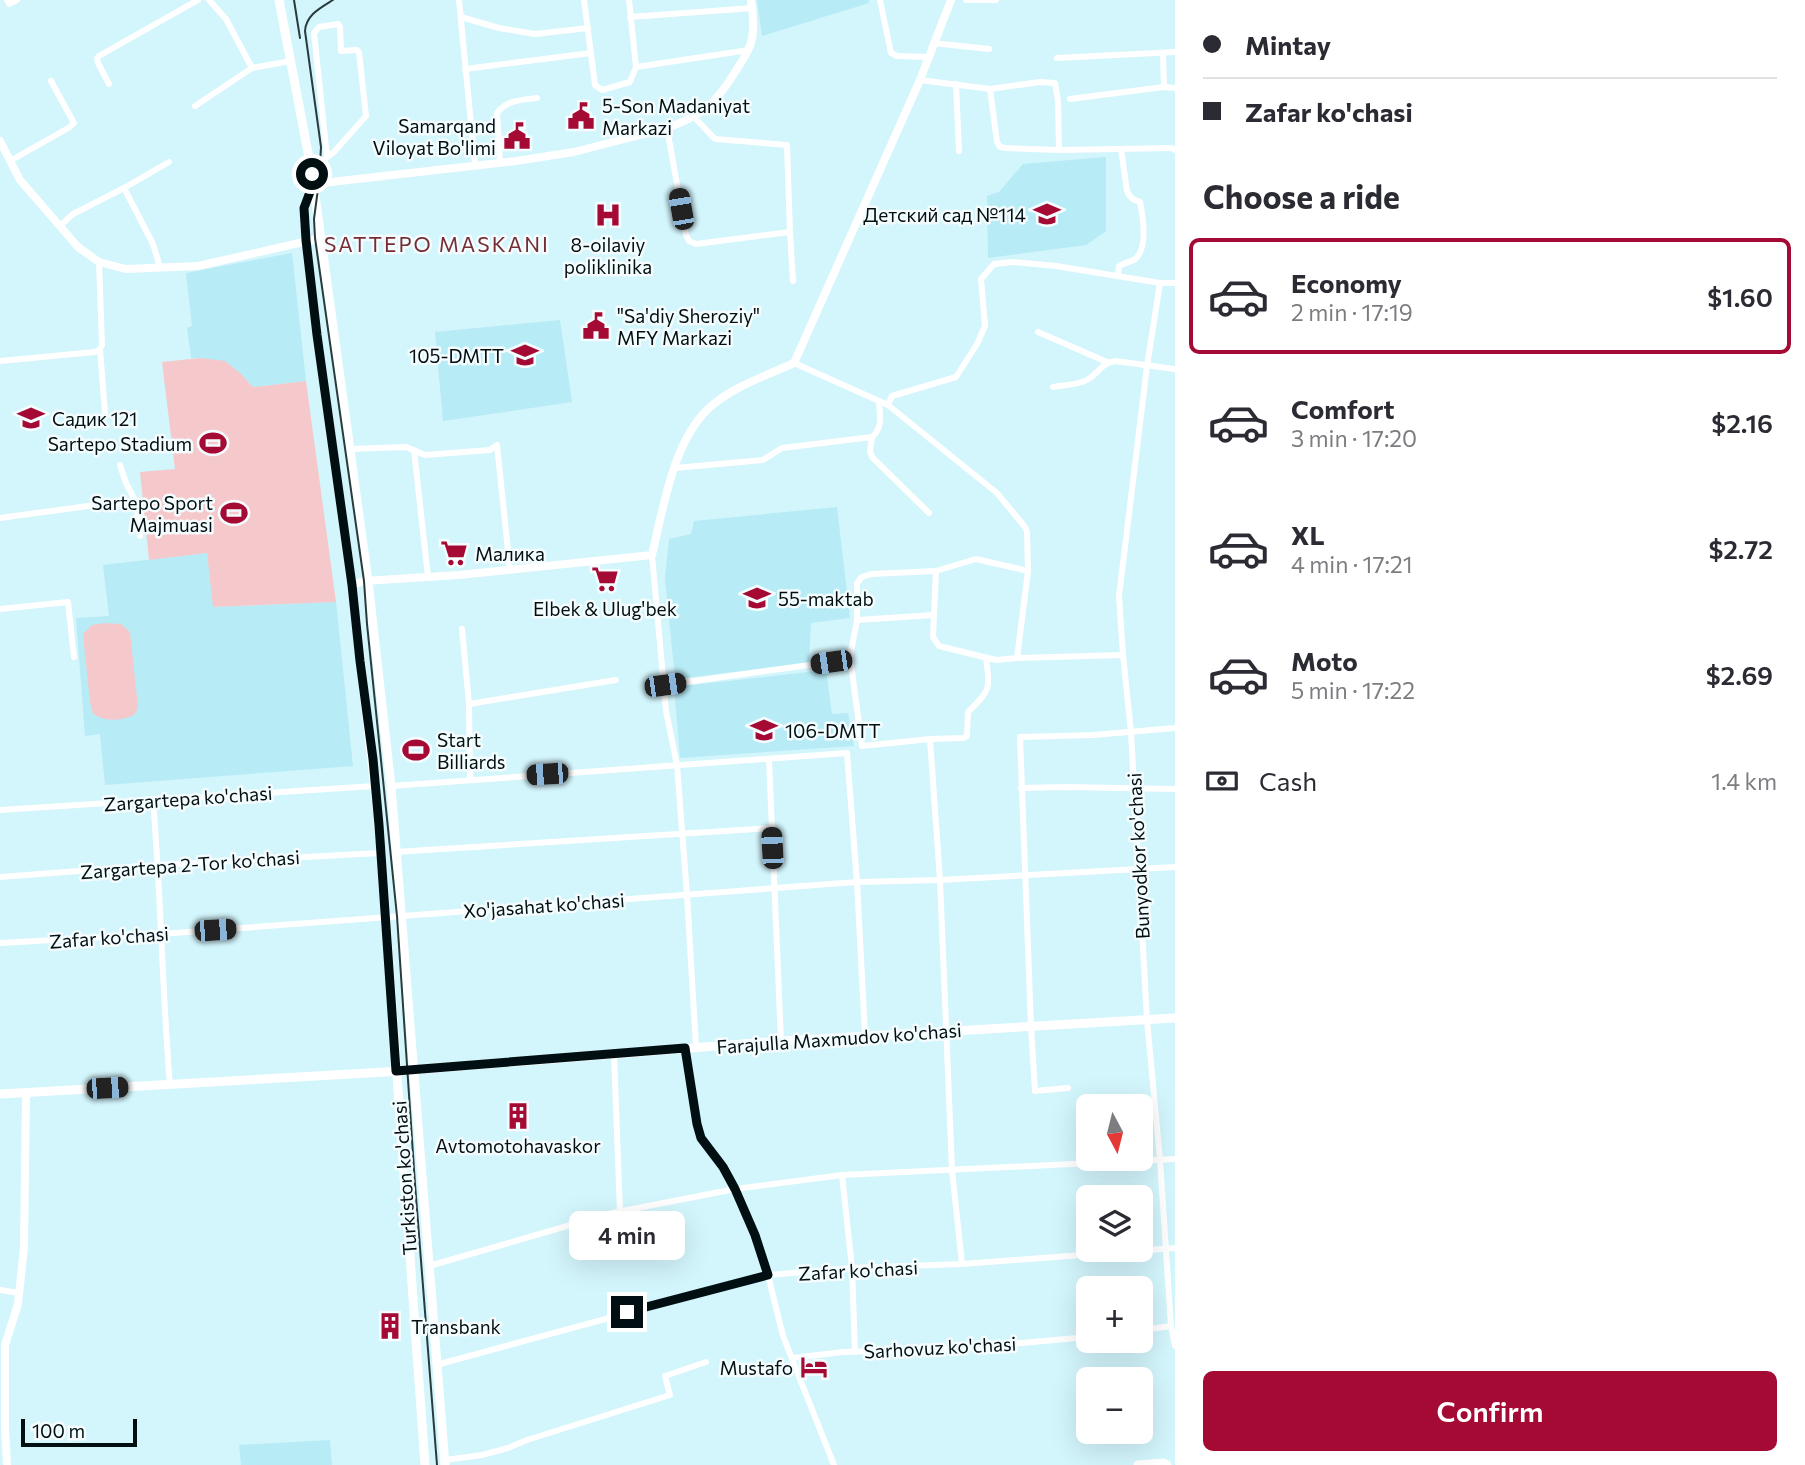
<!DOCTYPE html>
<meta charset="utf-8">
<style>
body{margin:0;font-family:Commissioner,sans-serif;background:#f7f7f7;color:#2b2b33;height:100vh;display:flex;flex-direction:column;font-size:26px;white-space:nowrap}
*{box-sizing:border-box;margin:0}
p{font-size:23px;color:#7c7c81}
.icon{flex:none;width:38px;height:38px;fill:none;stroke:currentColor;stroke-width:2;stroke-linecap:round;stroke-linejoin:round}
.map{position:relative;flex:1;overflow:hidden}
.panel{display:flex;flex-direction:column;background:#fff;width:630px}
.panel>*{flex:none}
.guide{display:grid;align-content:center;height:154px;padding:0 28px;background:#fff}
.needle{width:46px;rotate:173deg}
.fabs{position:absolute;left:1076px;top:1094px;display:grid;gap:14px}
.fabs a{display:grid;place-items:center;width:77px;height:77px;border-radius:10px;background:#fff;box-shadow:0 7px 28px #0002;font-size:35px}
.scale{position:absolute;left:21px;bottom:18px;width:116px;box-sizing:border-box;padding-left:7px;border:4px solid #020f12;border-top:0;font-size:19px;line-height:24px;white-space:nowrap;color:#020f12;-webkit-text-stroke:5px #f4fcfe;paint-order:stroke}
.end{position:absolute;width:32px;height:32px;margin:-16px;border:9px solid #020f12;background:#fff;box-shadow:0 0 0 4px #fff}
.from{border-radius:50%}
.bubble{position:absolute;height:49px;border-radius:10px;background:#fff;box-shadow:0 7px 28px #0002;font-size:23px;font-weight:600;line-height:49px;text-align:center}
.car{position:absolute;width:21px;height:42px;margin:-21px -10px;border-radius:9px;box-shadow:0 0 5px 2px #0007;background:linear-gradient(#222 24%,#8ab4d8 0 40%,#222 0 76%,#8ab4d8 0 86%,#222 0)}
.guide b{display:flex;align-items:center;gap:24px;height:66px;font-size:26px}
.guide b+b{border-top:2px solid #e1e1e2}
.guide i{width:18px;height:18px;background:#2b2b33}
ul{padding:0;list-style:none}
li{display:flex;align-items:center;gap:21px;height:116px;margin:0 14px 10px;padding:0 14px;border:4px solid transparent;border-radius:10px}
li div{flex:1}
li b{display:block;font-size:26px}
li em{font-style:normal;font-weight:600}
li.selected{border-color:#a50a35}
li>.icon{width:63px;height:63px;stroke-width:1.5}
h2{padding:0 28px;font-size:32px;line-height:84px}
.pay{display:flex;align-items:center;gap:18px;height:77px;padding:0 28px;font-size:26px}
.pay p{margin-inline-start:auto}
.action{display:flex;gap:14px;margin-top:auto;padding:14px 28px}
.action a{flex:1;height:80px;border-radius:10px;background:#a50a35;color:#fff;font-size:28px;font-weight:600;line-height:80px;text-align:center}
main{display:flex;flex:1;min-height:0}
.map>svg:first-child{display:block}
.built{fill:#b7ebf6}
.green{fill:#f5c9cb}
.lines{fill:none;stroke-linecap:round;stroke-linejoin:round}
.minor{stroke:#fff;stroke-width:6}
.tertiary{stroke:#fff;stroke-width:8}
.secondary{stroke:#fff;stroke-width:9}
.tram{stroke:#2a3b3e;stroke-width:2}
.route{stroke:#020f12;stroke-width:9}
.labels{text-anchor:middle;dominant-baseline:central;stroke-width:5;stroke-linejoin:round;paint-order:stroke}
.poi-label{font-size:19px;fill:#020f12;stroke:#f4fcfe;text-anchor:start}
.street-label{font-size:19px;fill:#020f12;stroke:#f4fcfe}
.neighbourhood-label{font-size:21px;letter-spacing:2px;fill:#752e36;stroke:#f4fcfe}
</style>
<main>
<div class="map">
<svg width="1175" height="1465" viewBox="0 0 1175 1465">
<rect width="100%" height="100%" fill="#d3f5fc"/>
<g class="built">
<path d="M757 0H869V3L762 36Z"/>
<path d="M1106 157V231L1086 245 988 258 987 196 999 192 1023 164Z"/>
<path d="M292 253 306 381 253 387 240 373 200 358H191L187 328 192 326 186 273Z"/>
<path d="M560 320 572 402 443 421 435 332Z"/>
<path d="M837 507 850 618 811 623 809 663 675 679 665 578 669 539 691 534 694 521Z"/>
<path d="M207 553 214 607 336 602 353 766 105 785 100 734 85 736 76 618 109 616 103 565Z"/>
<path d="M826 670 832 714 848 713 854 746 680 758 674 687Z"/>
<path d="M330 1440 332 1465H241L239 1445Z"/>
</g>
<g class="green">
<path d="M200 358 225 361 240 373 253 387 306 381 336 602 213 607 207 553 149 560 140 472 175 469 162 362Z"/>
<path d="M105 623 121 624 130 632 138 708 134 715C121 721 106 722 93 714L90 702 83 634 92 625Z"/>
</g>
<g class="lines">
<g class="minor">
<path d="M7 0 9 4 17 0"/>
<path d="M209 0 226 19 252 68"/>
<path d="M459 0 475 165"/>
<path d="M584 0 595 85 602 90 630 82 636 67 629 0"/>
<path d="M880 0 891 53 897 56 928 57"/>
<path d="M966 0H996"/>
<path d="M461 17 499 28 535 34 588 28"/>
<path d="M630 17 753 8"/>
<path d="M933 43 989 49"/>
<path d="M1163 53 1164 87"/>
<path d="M1057 58 1175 52"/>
<path d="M636 67 749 50"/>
<path d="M465 69 591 53"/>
<path d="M920 80 990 89"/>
<path d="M109 84 98 63 97 58 99 56 198 0"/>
<path d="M956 84 959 151"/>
<path d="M1070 99 1164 87 1175 88"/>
<path d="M195 106 252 68 291 61"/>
<path d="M694 117 715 139 787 145 790 232"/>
<path d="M667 128 686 235 689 241 696 244 790 232 793 281"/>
<path d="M1059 150 1058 101 1055 83 1040 82 990 89 997 142 1000 147 1006 148 1059 150 1172 148 1175 150"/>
<path d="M10 161 70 127 74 123 51 81"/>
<path d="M500 162 497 113C507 100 521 100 537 98"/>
<path d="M312 174 327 157 334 152 366 116 359 52 357 50 341 51 340 27 338 24 319 27 314 33 327 157"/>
<path d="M124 188 153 244 160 267"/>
<path d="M60 226 73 214 124 188 169 162"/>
<path d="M1118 275 1119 266C1124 263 1131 262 1135 259 1148 249 1143 217 1140 202 1133 200 1130 198 1127 191L1121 149"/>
<path d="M1160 283 1147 366 1119 596 1123 655 1131 732 1147 1020 1160 1160 1171 1326 1175 1346"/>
<path d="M1038 332 1107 362"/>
<path d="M100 349 105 413"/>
<path d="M0 361 95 352 100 349 102 345 99 262"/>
<path d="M794 363 888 405 997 493 1025 527 1027 532 1028 571 1017 658 1123 655"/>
<path d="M1053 387C1063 385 1078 385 1087 380 1100 373 1099 364 1115 361L1175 369"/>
<path d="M879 402C880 415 883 428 872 437L870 451 872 457 929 513"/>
<path d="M888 405 892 396 956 377 977 344 985 326 981 279 994 264 1013 262 1056 266 1160 283H1175"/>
<path d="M350 449 406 447 425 455 490 450 497 445 510 570"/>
<path d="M414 450 428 577"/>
<path d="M120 465 126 483 136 502"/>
<path d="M675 468 763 460 782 448 872 437"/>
<path d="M0 518 88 506 136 502 140 536"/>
<path d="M652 555 666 711 677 765 687 895 696 1047"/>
<path d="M0 609 68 602 74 657"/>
<path d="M934 615 936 571"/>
<path d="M462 629 469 704 470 780"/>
<path d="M850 657 862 746 930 739 964 738 967 736 968 712C991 689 990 690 986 658"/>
<path d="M1017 658 996 660 939 646 933 637 934 615 857 620V583L862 577 871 574 936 571 976 559 1028 571"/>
<path d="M665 685 831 662 850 657 857 620"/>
<path d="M469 704 616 680"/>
<path d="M930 739 940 880 952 1170 962 1264"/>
<path d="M769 760 781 1041"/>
<path d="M391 786 847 753 857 882 865 1035"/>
<path d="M1021 788 1067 787 1175 789"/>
<path d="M153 800C161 894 162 990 170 1085"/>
<path d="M0 810 375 786"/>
<path d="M395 852 771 828"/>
<path d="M0 877 159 865 380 853"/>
<path d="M0 943 161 934 857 882 940 880 1175 867"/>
<path d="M685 1048 697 1124 701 1138 723 1167 735 1189 755 1235 768 1275 783 1336 834 1465"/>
<path d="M614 1054 620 1212"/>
<path d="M1068 1088 1035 1091 1031 1026 1020 737 1093 735 1175 728"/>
<path d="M842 1175 852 1268 855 1352"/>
<path d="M429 1266 612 1213 735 1189 842 1175 1175 1159"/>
<path d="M0 1290 19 1293"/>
<path d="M1141 1330 1171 1326"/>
<path d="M792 1358 843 1352 967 1348 1088 1337"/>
<path d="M436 1365 768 1275 852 1268 962 1264 1175 1248"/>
<path d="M445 1460 482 1455 508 1448 527 1440 670 1395 665 1376 706 1362"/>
</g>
<g class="tertiary">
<path d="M0 141 20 180 78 247 99 262 126 269 198 266 321 238"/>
<path d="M313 184 516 161 574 152 667 128C704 115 717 102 737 69 743 59 750 50 752 39 754 27 753 12 751 0"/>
<path d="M352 585 364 581 459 575 652 555C663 509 673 442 708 409 731 387 766 376 794 363L920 80 951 0"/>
<path d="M7 1465 5 1428V1345L18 1304 24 1248 26 1093"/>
</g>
<g class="secondary">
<path d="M279 0 312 174 368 581 391 786 445 1465"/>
<path d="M312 186 304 208 306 240 317 335 352 585 379 825 425 1465"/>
<path d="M0 1094 386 1072 781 1041 1175 1018"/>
<path d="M1138 1465 1164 1463 1167 1465"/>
</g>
<g class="tram">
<path d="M294 0 300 38"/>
<path d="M333 0C320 8 306 15 305 31L321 147 319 181 314 219 315 238 364 581 367 624 397 916 415 1184 437 1465"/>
</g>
</g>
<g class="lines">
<path class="route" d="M312 174 313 184 304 208 306 240 317 335 352 585 360 661 373 759 379 825 396 1071 685 1048 697 1124 701 1138 723 1167 735 1189 755 1235 768 1275 627 1312"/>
</g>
<defs>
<symbol id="civic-bare" viewBox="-9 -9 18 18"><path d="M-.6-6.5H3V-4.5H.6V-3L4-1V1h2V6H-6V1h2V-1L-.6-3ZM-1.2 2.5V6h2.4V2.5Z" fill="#a50a35" stroke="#f4fcfe" stroke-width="2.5" paint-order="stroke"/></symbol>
<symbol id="school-bare" viewBox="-9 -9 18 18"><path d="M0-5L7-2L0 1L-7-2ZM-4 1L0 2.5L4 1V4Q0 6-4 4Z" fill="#a50a35" stroke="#f4fcfe" stroke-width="2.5" paint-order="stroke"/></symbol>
<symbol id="hospital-bare" viewBox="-9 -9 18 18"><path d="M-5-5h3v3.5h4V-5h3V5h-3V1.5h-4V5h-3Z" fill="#a50a35" stroke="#f4fcfe" stroke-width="2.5" paint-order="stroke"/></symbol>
<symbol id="stadium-bare" viewBox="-9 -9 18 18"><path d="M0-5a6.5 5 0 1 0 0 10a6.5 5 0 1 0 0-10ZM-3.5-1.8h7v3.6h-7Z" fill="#a50a35" stroke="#f4fcfe" stroke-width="2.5" paint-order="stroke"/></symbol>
<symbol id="supermarket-bare" viewBox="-9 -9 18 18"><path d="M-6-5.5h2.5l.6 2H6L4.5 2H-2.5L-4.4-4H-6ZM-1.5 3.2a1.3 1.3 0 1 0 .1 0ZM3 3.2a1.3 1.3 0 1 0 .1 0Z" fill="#a50a35" stroke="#f4fcfe" stroke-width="2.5" paint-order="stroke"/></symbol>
<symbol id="building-bare" viewBox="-9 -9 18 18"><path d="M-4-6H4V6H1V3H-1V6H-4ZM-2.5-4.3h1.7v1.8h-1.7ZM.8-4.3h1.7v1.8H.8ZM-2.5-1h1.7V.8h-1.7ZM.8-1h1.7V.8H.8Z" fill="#a50a35" stroke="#f4fcfe" stroke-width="2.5" paint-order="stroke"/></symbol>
<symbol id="hotel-bare" viewBox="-9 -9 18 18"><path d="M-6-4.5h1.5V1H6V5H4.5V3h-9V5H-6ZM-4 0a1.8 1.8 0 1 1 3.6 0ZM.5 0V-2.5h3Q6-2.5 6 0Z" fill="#a50a35" stroke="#f4fcfe" stroke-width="2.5" paint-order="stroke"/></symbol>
</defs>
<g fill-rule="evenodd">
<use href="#civic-bare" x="562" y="97" width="38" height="38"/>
<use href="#civic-bare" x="498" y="117" width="38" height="38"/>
<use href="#school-bare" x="1028" y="195" width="38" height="38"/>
<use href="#hospital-bare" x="589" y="196" width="38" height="38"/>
<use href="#civic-bare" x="577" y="307" width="38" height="38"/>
<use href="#school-bare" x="506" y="336" width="38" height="38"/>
<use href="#school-bare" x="12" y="399" width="38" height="38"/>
<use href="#stadium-bare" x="194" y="424" width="38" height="38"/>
<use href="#stadium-bare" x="215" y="494" width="38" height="38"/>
<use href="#supermarket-bare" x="435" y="534" width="38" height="38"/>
<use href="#supermarket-bare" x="586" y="560" width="38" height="38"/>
<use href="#school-bare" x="738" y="579" width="38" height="38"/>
<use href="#school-bare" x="745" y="711" width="38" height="38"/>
<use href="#stadium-bare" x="397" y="731" width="38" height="38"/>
<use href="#building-bare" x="499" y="1097" width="38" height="38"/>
<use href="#building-bare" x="371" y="1307" width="38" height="38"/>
<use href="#hotel-bare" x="795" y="1348" width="38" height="38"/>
</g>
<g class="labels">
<g class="poi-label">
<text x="602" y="105">5-Son Madaniyat<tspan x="602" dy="22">Markazi</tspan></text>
<text x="496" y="125" text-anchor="end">Samarqand<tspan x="496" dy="22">Viloyat Bo'limi</tspan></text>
<text x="1026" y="214" text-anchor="end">Детский сад №114</text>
<text x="608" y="244" text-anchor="middle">8-oilaviy<tspan x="608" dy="22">poliklinika</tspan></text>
<text x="617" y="315">"Sa'diy Sheroziy"<tspan x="617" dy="22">MFY Markazi</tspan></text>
<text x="504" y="355" text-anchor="end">105-DMTT</text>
<text x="52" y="418">Садик 121</text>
<text x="192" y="443" text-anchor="end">Sartepo Stadium</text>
<text x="213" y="502" text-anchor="end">Sartepo Sport<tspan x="213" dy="22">Majmuasi</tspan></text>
<text x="475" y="553">Малика</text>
<text x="778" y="598">55-maktab</text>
<text x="605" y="608" text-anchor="middle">Elbek &amp; Ulug'bek</text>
<text x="785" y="730">106-DMTT</text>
<text x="437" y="739">Start<tspan x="437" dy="22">Billiards</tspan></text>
<text x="518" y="1145" text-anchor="middle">Avtomotohavaskor</text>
<text x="411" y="1326">Transbank</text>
<text x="793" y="1367" text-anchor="end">Mustafo</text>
</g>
<g class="street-label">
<text transform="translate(188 798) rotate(-4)">Zargartepa ko'chasi</text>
<text transform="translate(1138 856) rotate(-93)">Bunyodkor ko'chasi</text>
<text transform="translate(190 864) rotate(-4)">Zargartepa 2-Tor ko'chasi</text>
<text transform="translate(544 905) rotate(-4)">Xo'jasahat ko'chasi</text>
<text transform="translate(109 937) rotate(-4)">Zafar ko'chasi</text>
<text transform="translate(839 1038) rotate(-4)">Farajulla Maxmudov ko'chasi</text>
<text transform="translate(404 1178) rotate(-94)">Turkiston ko'chasi</text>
<text transform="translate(858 1270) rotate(-3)">Zafar ko'chasi</text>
<text transform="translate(940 1347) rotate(-3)">Sarhovuz ko'chasi</text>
</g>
<g class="neighbourhood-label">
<text x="437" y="243">SATTEPO MASKANI</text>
</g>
</g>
</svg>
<div class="fabs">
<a><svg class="needle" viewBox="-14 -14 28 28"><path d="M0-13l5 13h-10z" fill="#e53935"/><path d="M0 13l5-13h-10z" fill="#7c7c81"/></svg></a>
<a><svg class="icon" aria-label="layers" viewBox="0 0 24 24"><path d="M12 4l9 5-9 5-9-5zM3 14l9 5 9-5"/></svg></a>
<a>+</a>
<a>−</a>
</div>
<div class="scale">100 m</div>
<i class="end from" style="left:312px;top:174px"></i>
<i class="end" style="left:627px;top:1312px"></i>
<div class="bubble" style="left:569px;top:1211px;width:116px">4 min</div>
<i class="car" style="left:681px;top:209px;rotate:350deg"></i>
<i class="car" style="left:831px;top:662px;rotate:262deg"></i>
<i class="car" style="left:665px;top:685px;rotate:82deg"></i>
<i class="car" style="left:547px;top:774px;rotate:266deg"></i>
<i class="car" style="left:772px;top:848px;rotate:357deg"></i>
<i class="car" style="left:215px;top:930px;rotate:86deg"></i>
<i class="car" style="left:107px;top:1088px;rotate:87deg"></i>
</div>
<section class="panel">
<div class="guide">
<b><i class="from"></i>Mintay</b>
<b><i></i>Zafar ko'chasi</b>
</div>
<h2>Choose a ride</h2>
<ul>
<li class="selected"><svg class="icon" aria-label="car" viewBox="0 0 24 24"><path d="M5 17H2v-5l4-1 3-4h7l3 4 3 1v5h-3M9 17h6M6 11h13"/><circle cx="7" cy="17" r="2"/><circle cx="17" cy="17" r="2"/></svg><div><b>Economy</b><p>2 min · 17:19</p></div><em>$1.60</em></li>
<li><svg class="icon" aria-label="car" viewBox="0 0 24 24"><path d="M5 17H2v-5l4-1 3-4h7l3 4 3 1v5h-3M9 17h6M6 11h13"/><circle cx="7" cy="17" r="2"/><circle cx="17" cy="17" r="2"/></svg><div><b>Comfort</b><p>3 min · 17:20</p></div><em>$2.16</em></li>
<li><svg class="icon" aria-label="car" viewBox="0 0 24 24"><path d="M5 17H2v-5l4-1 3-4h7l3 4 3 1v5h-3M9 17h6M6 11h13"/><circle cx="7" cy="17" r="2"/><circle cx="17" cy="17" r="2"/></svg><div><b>XL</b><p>4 min · 17:21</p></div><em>$2.72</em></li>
<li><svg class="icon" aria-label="car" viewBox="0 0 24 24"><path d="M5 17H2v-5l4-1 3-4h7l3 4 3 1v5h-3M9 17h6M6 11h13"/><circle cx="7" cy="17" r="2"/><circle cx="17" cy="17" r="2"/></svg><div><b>Moto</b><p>5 min · 17:22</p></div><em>$2.69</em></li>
</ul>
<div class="pay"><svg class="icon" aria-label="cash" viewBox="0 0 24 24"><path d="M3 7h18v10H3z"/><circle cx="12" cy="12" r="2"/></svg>Cash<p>1.4 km</p></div>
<div class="action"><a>Confirm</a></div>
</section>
</main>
